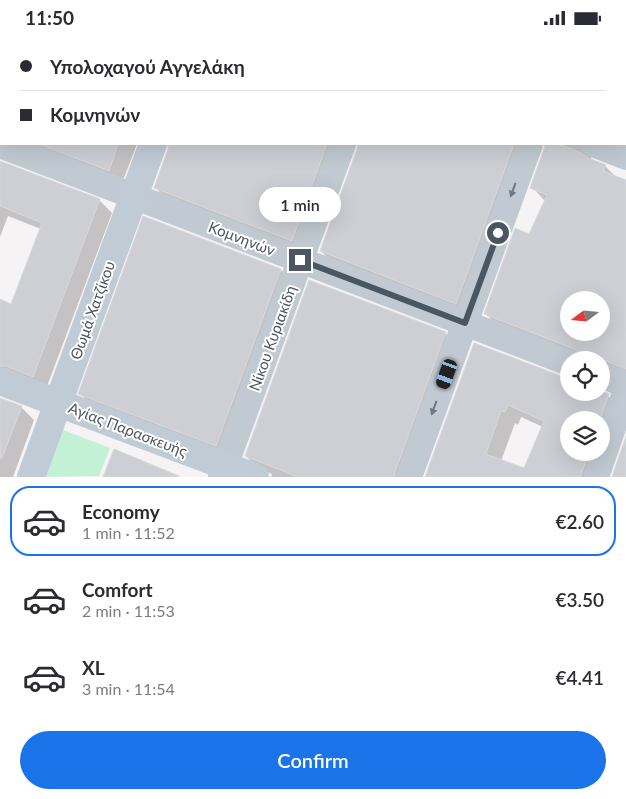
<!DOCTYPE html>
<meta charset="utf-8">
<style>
body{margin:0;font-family:Lato,sans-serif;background:#f7f7f7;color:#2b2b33;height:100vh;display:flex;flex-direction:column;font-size:19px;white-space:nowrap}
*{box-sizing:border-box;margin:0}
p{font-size:16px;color:#7c7c81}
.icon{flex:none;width:28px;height:28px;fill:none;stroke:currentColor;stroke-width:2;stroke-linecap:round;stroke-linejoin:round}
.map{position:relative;height:442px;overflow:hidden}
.sheet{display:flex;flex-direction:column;background:#fff;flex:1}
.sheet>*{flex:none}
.guide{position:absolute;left:0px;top:0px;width:626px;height:110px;box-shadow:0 5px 20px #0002;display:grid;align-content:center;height:110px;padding:0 20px;background:#fff}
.needle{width:32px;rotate:254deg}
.controls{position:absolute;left:560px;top:256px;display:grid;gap:10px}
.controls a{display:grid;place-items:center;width:50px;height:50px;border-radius:50%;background:#fff;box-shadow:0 5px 20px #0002;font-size:25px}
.end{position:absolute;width:22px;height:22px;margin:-11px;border:6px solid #4a5661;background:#fff;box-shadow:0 0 0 2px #fff}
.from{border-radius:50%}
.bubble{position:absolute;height:35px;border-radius:18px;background:#fff;box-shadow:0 5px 20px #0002;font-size:16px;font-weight:600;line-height:35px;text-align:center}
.car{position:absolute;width:15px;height:30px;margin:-15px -8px;border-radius:6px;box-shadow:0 0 4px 1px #0007;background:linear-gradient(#222 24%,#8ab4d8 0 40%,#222 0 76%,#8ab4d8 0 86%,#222 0)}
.guide b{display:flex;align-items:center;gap:18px;height:48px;font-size:19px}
.guide b+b{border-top:1px solid #e1e1e2}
.guide i{width:12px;height:12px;background:#2b2b33}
ul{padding:9px 0 0;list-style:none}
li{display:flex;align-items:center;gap:15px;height:70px;margin:0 10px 8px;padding:0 10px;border:2px solid transparent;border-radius:20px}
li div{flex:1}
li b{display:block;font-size:19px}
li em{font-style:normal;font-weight:600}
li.selected{border-color:#1a73e8}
li>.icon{width:45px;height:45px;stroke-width:1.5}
.primary-button{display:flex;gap:10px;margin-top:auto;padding:10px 20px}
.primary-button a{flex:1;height:58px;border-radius:30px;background:#1a73e8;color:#fff;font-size:20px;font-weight:600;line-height:58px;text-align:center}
.status{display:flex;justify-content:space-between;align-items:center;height:35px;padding:0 25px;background:#fff;direction:ltr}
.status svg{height:14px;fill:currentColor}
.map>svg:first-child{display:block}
.green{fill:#c3f1d5}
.shadow{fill:#0003;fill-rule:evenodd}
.building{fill:#cdcfd5;stroke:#d7d9de;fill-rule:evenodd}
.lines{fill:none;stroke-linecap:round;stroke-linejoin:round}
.street{stroke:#c1cad2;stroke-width:26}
.secondary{stroke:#c1cbd6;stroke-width:28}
.oneway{fill:#6e7983}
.route{stroke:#4a5661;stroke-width:6}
.labels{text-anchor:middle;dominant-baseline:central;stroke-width:4;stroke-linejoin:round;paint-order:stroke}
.street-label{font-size:15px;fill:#4a5661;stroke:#fff}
</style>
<div class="status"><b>11:50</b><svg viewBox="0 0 49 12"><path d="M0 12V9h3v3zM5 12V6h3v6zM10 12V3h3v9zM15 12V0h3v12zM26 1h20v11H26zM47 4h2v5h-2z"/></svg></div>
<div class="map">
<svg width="626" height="442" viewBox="0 0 626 442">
<rect width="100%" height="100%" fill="#f5f3f3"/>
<path class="green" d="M61 394 110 413 99 441 42 442Z"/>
<g class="shadow">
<path d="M0 0H178V1H1V109L0 116Z"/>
<path d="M209 0H324L322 1H209Z"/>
<rect x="336" y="0" width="39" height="1"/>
<path d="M416 0H626V46L625 48V1H416Z"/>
<path d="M20 109H137L122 148Z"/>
<path d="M169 109H351L305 218 168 166 155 152 169 115Z"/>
<path d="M359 109H538L469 281 335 230 321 216 358 114Z"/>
<path d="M546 109H601L592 117 591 126 605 131 616 142 626 146V341L601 346V325H584L499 292 486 279 529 200 545 166 532 152 545 114ZM569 265H601V298H569Z"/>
<path d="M0 127 99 165 112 178 46 354 0 350V265L12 270 41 194 8 181 0 202Z"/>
<path d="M281 235 294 248 230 424 93 372 80 358Z"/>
<path d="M445 298 459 311 411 442H271L272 439 259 434 246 421Z"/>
<path d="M475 309 564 343 569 358H600L608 361 621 374 598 442H426ZM521 382 543 392 525 435 501 426 515 388 518 390ZM569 385H601V418H569Z"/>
<path d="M0 364 21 372 34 385 13 442H0Z"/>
</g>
<g class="building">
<path d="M39 109H118L109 136Z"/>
<path d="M168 109H327L292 206 154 153 168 114Z"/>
<path d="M358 109H514L456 269 320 216 357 114Z"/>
<path d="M545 109H560L581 118 588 123 606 130 603 136 626 145V334L606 326 584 325 580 318 574 314 484 279 515 193 529 199 547 160 530 153 544 114ZM569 265H601V298H569Z"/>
<path d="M0 126 100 164 33 342 6 331H0V264L11 269 42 188 0 171Z"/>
<path d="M143 181 281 234 216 411 78 359Z"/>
<path d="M309 245 446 297 395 437 394 442H298L245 421Z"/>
<path d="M474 308 564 342 569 343V358H601V356L609 359 600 385H569V418H589L582 437 581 442H425ZM508 370 544 386 524 433 486 419 501 376 505 377Z"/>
<path d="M0 363 22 371 2 423H0Z"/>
<path d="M626 401V442H612Z"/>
<path d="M114 414 179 441 178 442H103Z"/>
</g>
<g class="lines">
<g class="street">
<path d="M317 0 320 1"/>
<path d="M383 1 384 0"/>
<path d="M625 90 626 88"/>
<path d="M593 109 626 122"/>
<path d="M0 110 569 328"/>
<path d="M601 340 626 350"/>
<path d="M221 442 343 109"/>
<path d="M409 442 530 109"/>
<path d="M596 442 626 355"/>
</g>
<g class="secondary">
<path d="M192 1 193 0"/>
<path d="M0 346 255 442"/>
<path d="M31 442 153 109"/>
</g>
</g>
<defs><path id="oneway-solid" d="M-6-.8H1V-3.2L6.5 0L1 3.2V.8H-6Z" transform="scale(1.25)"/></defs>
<g class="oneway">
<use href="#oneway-solid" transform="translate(513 155) rotate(110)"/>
<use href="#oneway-solid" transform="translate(434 373) rotate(110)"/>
</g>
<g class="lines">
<path class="route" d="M300 225 465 288 498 198"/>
</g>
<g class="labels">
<g class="street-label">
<text transform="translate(242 203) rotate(21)">Κομνηνών</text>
<text transform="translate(92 275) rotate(-70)">Θωμά Χατζίκου</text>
<text transform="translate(272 303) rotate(-70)">Νίκου Κυριακίδη</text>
<text transform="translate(128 394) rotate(21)">Αγίας Παρασκευής</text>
</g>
</g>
</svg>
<div class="controls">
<a><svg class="needle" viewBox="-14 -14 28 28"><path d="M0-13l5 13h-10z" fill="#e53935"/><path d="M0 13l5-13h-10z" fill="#7c7c81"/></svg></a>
<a><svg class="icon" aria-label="locate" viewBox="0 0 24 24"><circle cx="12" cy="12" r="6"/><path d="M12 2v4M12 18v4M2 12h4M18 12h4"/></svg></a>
<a><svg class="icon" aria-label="layers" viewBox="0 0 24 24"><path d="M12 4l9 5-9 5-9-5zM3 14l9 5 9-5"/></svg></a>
</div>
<i class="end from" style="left:498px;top:198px"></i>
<i class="end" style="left:300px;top:225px"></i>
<div class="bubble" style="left:259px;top:152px;width:82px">1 min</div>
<i class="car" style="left:447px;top:339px;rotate:200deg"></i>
<div class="guide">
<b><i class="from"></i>Υπολοχαγού Αγγελάκη</b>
<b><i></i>Κομνηνών</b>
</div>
</div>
<section class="sheet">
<ul>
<li class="selected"><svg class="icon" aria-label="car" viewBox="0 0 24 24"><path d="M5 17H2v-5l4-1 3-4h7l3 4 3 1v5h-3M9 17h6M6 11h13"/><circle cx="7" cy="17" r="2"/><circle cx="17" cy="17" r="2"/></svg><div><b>Economy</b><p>1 min · 11:52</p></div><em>€2.60</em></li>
<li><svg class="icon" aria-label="car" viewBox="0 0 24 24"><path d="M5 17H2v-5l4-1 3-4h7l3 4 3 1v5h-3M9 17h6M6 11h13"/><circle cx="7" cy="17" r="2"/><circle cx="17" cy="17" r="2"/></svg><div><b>Comfort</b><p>2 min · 11:53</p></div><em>€3.50</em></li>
<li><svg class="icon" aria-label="car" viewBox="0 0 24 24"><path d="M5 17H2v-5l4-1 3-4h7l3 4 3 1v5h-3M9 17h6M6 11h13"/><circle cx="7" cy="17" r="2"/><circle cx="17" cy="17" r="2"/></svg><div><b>XL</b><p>3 min · 11:54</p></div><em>€4.41</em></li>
</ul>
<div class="primary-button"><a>Confirm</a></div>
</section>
